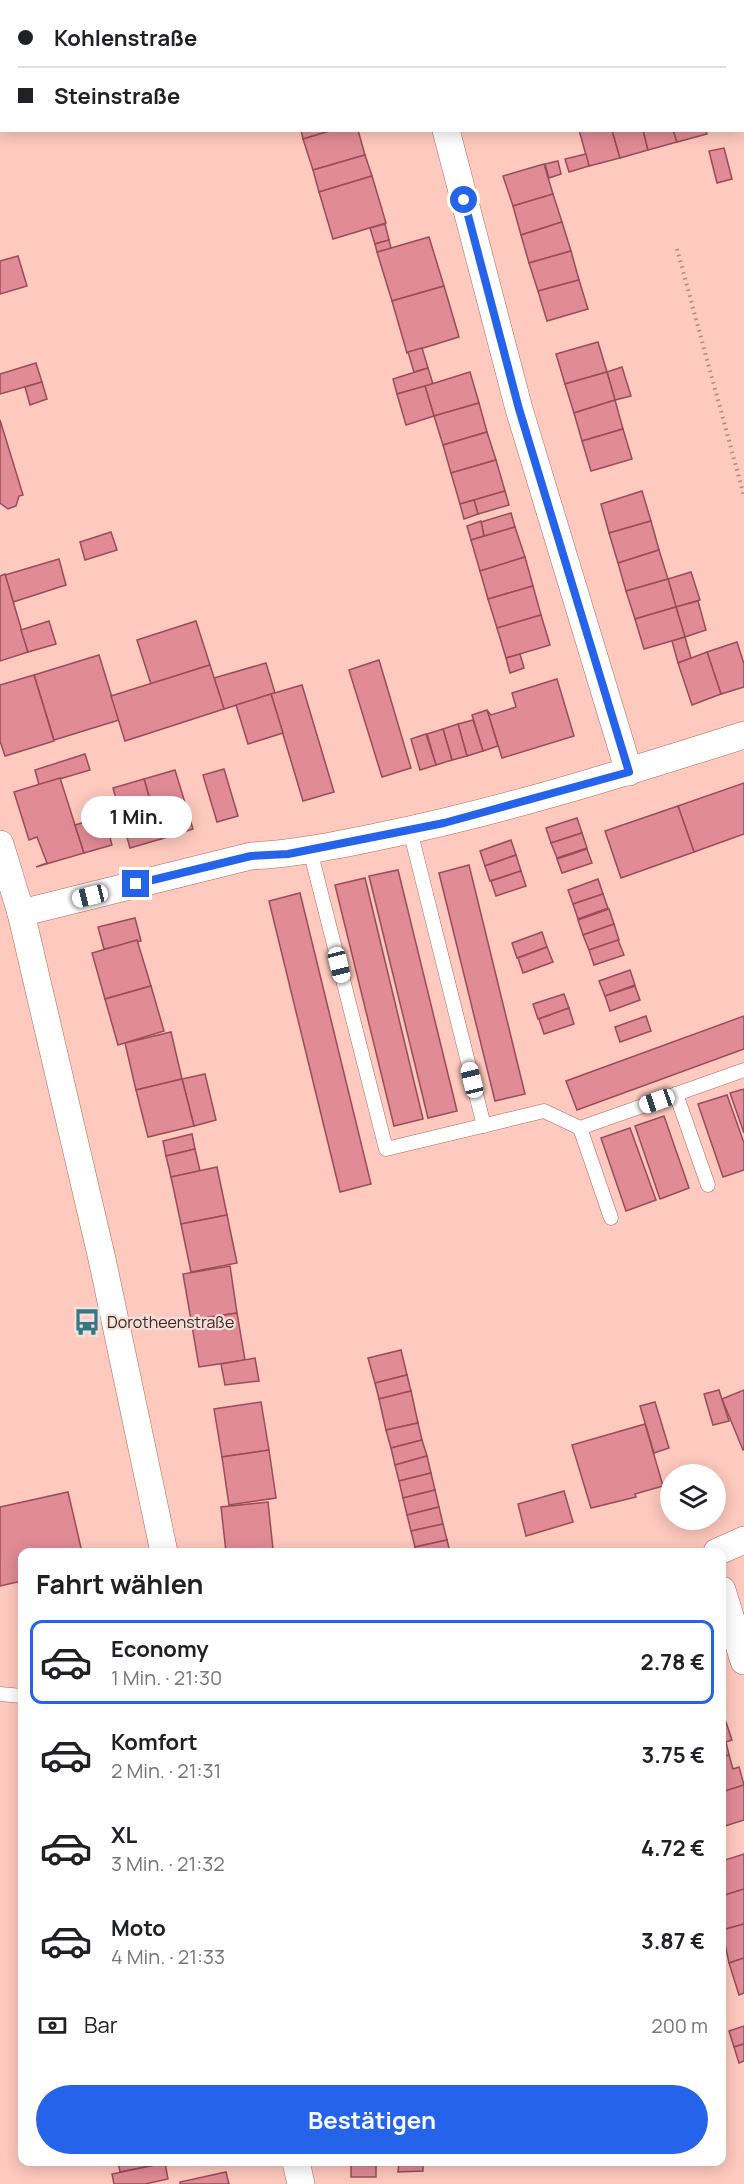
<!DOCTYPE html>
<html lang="de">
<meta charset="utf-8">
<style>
body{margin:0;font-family:Manrope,sans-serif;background:#f6f6f6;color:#202124;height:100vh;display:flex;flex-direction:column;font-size:22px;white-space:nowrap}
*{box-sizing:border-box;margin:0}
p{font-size:20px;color:#757577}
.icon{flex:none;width:33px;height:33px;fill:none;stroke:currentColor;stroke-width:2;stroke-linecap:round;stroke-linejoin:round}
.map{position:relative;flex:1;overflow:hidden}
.panel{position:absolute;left:18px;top:1548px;width:708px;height:618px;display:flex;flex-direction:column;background:#fff;border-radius:12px;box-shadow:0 3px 15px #0003}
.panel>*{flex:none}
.hud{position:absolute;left:0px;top:0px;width:744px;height:132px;box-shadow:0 3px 15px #0003;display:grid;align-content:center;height:132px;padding:0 18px;background:#fff}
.tools{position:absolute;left:660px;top:1464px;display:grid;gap:12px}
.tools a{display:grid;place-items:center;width:66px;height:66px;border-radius:50%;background:#fff;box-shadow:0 3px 15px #0003;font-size:30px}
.end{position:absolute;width:27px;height:27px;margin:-14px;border:8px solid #2563eb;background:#fff;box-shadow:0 0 0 3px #fff}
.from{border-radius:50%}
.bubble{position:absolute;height:42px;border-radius:21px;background:#fff;box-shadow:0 3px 15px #0003;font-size:20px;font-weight:700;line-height:42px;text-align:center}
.car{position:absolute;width:18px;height:36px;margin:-18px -9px;border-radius:8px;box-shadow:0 0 4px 2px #0007;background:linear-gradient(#fff 24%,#345 0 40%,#fff 0 76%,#345 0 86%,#fff 0)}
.hud b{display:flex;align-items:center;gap:21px;height:57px;font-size:22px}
.hud b+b{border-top:2px solid #e0e0e0}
.hud i{width:15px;height:15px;background:#202124}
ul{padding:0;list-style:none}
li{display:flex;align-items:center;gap:18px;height:84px;margin:0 12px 9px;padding:0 6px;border:3px solid transparent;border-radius:12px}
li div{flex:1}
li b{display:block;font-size:22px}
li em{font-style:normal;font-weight:700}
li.selected{border-color:#2563eb}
li>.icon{width:54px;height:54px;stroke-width:1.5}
h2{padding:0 18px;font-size:27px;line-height:72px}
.pay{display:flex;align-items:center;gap:15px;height:66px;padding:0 18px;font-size:22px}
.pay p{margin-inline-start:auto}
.primary-button{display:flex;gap:12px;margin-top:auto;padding:12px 18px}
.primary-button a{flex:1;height:69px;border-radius:36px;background:#2563eb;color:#fff;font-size:24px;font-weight:700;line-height:69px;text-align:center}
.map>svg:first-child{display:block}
.building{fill:#e18b96;stroke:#9a4c58;stroke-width:1.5}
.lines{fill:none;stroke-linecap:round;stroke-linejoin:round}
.service-casing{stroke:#b46656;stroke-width:15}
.minor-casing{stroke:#b46656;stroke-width:28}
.path{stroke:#b4877e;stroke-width:4;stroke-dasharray:1.5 4.5;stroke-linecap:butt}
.service{stroke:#fff;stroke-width:14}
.minor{stroke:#fff;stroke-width:27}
.route{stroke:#2563eb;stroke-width:8}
.labels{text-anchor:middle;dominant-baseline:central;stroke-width:4.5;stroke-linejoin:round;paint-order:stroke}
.poi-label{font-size:16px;fill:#46251e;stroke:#f2e0dc;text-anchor:start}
</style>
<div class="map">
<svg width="744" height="2184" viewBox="0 0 744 2184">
<rect width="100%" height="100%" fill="#fec9be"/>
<g class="building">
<path d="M301 130H333L303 139Z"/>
<path d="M333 130H358L365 155 313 170 303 139Z"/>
<path d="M579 130H612L620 158 589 166Z"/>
<path d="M612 130H643L648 150 620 158Z"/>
<path d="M643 130H673L677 142 648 150Z"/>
<path d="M673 130H706L707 134 677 142Z"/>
<path d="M724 148 732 179 717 183 709 151Z"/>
<path d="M586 154 589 166 569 172 565 159Z"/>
<path d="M365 155 372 176 319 192 313 170Z"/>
<path d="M558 161 561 174 549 178 545 164Z"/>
<path d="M544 164 553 194 513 206 503 176Z"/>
<path d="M372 176 386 223 333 239 319 192Z"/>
<path d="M553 194 562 222 521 235 513 206Z"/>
<path d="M562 222 571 251 529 263 521 235Z"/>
<path d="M385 224 389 240 375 244 370 228Z"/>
<path d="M429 237 444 286 392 301 377 252Z"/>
<path d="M389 240 391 248 377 252 375 244Z"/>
<path d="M571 251 579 280 538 291 529 263Z"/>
<path d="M18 256 27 286 0 294V261Z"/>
<path d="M579 280 588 309 547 321 538 291Z"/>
<path d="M444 286 459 337 407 353 392 301Z"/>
<path d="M598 342 607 372 565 384 556 354Z"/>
<path d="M422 348 428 368 414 372 408 352Z"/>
<path d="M36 363 42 382 0 394V374Z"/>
<path d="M622 367 631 396 615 400 607 372Z"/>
<path d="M428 368 433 384 397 394 393 379Z"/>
<path d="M470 372 479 403 434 416 425 386Z"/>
<path d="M607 372 615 400 574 413 565 384Z"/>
<path d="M42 382 47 399 30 405 25 387Z"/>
<path d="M425 386 434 416 406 425 397 394Z"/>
<path d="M615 400 623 429 582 441 574 413Z"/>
<path d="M479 403 487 432 443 445 434 416Z"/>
<path d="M0 420 23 495 19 496 16 506 8 509 0 503Z"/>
<path d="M623 429 632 459 591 471 582 441Z"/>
<path d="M487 432 496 460 451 473 443 445Z"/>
<path d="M496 460 505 491 460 504 451 473Z"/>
<path d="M505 491 509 505 478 514 474 500Z"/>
<path d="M642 491 651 521 609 533 601 504Z"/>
<path d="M474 500 478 514 464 519 460 504Z"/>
<path d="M511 513 515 527 484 536 481 522Z"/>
<path d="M481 521 484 536 471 540 467 526Z"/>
<path d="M651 521 659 550 618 563 609 533Z"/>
<path d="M515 527 525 557 480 571 471 540Z"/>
<path d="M111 532 117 550 85 560 80 542Z"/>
<path d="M659 550 668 579 626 591 618 563Z"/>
<path d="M525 557 533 586 488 599 480 571Z"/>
<path d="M59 559 66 585 13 602 5 575Z"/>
<path d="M691 572 700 600 676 607 668 579Z"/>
<path d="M5 574 28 652 0 661V576Z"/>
<path d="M668 579 676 607 635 619 626 591Z"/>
<path d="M533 586 541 615 497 628 488 599Z"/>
<path d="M698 601 706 630 685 637 676 607Z"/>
<path d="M676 607 685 637 644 649 635 619Z"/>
<path d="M541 615 550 645 506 658 497 628Z"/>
<path d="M49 621 56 644 28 652 21 630Z"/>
<path d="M196 621 210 665 151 684 137 640Z"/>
<path d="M685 637 691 658 678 663 672 641Z"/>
<path d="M737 642 744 664V687L721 694 707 652Z"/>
<path d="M707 652 721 694 692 705 678 663Z"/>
<path d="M520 654 524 668 510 673 506 658Z"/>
<path d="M99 655 119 720 54 740 34 675Z"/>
<path d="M379 660 411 768 382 777 349 670Z"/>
<path d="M266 663 275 693 224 709 214 678Z"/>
<path d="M210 665 224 709 125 741 111 696Z"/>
<path d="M34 675 54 741 5 756 0 741V685Z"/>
<path d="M557 679 574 736 502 758 487 710 491 715 516 707 512 693Z"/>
<path d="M302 685 334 792 303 801 271 694Z"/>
<path d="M271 694 283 733 248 744 236 705Z"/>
<path d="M487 710 498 746 483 751 472 715Z"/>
<path d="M473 720 483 751 467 756 458 724Z"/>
<path d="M458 724 467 756 452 760 443 729Z"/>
<path d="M443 729 452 760 436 765 427 734Z"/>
<path d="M426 734 436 765 420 770 411 739Z"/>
<path d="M85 754 90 770 39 785 35 770Z"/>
<path d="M224 769 238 816 217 822 203 775Z"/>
<path d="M175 770 193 829 161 839 144 779Z"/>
<path d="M60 778 84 853 36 867 47 863 37 837 29 840 14 792Z"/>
<path d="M144 779 161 839 130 848 113 788Z"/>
<path d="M744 783V834L694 852 678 806Z"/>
<path d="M678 806 694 852 621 878 605 831Z"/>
<path d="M104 816 112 845 84 853 75 825Z"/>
<path d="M577 818 582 833 551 843 546 828Z"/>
<path d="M582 833 587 848 557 858 551 843Z"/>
<path d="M511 840 516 855 485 866 480 851Z"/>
<path d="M587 849 592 863 562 873 557 859Z"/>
<path d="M516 855 521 871 490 881 485 866Z"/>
<path d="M469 865 525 1094 495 1101 439 873Z"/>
<path d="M398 870 457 1111 428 1118 369 876Z"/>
<path d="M521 871 526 886 496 896 491 881Z"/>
<path d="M365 878 423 1119 394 1126 335 885Z"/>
<path d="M598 879 603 894 573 904 568 890Z"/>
<path d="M300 893 371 1184 340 1192 269 901Z"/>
<path d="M603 894 608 908 578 919 573 904Z"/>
<path d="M609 909 614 924 583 935 578 920Z"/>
<path d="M135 918 141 941 104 949 98 927Z"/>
<path d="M614 924 619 940 589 950 583 935Z"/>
<path d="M542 932 547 947 517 958 512 943Z"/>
<path d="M137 940 151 986 105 999 92 953Z"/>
<path d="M618 940 624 955 594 965 589 950Z"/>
<path d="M547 947 553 962 523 973 518 958Z"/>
<path d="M630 970 635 985 605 996 599 981Z"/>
<path d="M151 986 164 1031 118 1045 105 999Z"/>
<path d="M635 986 640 1000 610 1011 605 996Z"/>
<path d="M564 994 569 1008 538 1019 533 1004Z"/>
<path d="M569 1008 574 1024 544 1034 539 1019Z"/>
<path d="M646 1016 651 1031 620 1042 615 1027Z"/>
<path d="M744 1016V1049L577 1110 566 1081Z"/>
<path d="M171 1032 182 1079 136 1090 125 1043Z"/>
<path d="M205 1074 216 1120 194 1126 182 1079Z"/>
<path d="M182 1079 194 1126 148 1137 136 1090Z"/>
<path d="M744 1089V1133L730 1093Z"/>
<path d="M727 1095 744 1143V1170L723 1177 698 1104Z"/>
<path d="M664 1116 689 1188 660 1199 635 1126Z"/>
<path d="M630 1128 656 1200 626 1211 601 1138Z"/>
<path d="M192 1134 195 1149 166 1156 163 1141Z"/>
<path d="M195 1149 200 1171 171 1177 166 1156Z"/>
<path d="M217 1167 227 1215 181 1224 171 1177Z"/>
<path d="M227 1215 237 1263 191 1272 181 1224Z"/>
<path d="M230 1266 237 1313 191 1320 183 1274Z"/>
<path d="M237 1313 245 1360 199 1367 191 1320Z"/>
<path d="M401 1350 407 1375 375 1383 368 1358Z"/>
<path d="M255 1358 259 1381 225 1385 221 1364Z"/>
<path d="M407 1375 411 1391 379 1399 375 1383Z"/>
<path d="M719 1390 729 1421 713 1425 704 1394Z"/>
<path d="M744 1390V1449L743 1450 722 1399Z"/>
<path d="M411 1391 418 1423 386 1430 379 1399Z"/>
<path d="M261 1402 269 1450 222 1457 214 1409Z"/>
<path d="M655 1402 669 1448 654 1453 640 1406Z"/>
<path d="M418 1423 422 1440 391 1448 386 1430Z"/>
<path d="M645 1424 663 1486 635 1494 636 1497 591 1508 572 1445Z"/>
<path d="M422 1440 427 1456 395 1465 391 1448Z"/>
<path d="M269 1450 276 1498 229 1505 222 1457Z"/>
<path d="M427 1456 431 1473 399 1481 395 1465Z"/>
<path d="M431 1473 435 1490 403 1498 399 1481Z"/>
<path d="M435 1490 439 1507 407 1515 403 1498Z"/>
<path d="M564 1491 573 1522 526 1536 518 1504Z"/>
<path d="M68 1492 82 1552H22V1581L0 1586V1507Z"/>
<path d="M268 1502 273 1549 226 1552 221 1507Z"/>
<path d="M439 1507 443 1524 411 1531 407 1515Z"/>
<path d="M443 1524 447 1540 415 1547 411 1531Z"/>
<path d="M447 1540 450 1552H417L415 1547Z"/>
<path d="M726 1722 732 1740 726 1742 729 1755 722 1757V1724Z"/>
<path d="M729 1755 733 1769 739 1767 744 1785 722 1792V1757Z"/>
<path d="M744 1785V1820L722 1827V1792Z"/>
<path d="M744 1854V1889L722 1896V1861Z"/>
<path d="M744 1889V1924L722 1930V1896Z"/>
<path d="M744 1924V1958L729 1963 722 1930Z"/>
<path d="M744 1958V1993L739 1995 729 1963Z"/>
<path d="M744 2026V2044L734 2047 729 2031Z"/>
<path d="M744 2044V2061L739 2063 734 2047Z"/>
<path d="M118 2162H164V2163L120 2172Z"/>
<rect x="351" y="2162" width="25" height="15"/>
<path d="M399 2162H423V2171L398 2172Z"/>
<path d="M165 2163 168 2179 145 2184H114L112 2174Z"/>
<path d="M226 2172 229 2184H180V2182Z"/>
</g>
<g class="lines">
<defs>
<g id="service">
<path d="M410 830 484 1126"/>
<path d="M310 850 386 1149 544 1111 580 1128 744 1070"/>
<path d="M676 1094 708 1185"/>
<path d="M580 1128 611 1218"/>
<path d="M0 1694 22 1696"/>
</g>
<g id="minor">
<path d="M410 0 411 2"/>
<path d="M742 34H744"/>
<path d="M446 130 519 409 629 772"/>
<path d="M0 844 21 913 102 1259 164 1552"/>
<path d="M21 913 251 856C295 854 337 845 381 836 504 811 624 773 744 735"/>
<path d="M717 1552 744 1540"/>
<path d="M722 1590 744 1661"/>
<path d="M296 2162 301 2184"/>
</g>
</defs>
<use href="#service" class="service-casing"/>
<use href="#minor" class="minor-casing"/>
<g class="path">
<path d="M586 0V2"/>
<path d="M677 249 744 496"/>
</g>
<use href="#service" class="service"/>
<use href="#minor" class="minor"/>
</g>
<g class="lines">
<path class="route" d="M136 884 251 856 288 854 444 823 629 772 519 409 464 200"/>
</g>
<defs>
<symbol id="bus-bare" viewBox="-9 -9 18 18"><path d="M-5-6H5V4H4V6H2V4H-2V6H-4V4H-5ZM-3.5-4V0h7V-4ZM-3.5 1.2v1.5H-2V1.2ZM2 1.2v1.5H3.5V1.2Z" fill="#327885" stroke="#f2e0dc" stroke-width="2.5" paint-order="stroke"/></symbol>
</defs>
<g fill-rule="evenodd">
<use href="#bus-bare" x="68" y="1303" width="38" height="38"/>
</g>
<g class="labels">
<g class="poi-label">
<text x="107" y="1322">Dorotheenstraße</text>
</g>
</g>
</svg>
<div class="tools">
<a><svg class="icon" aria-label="layers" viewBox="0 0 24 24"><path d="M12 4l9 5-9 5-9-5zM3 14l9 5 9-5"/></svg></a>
</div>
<i class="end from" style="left:464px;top:200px"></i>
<i class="end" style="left:136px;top:884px"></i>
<div class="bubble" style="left:81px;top:796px;width:111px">1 Min.</div>
<i class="car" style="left:90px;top:896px;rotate:256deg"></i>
<i class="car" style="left:339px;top:965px;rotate:166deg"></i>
<i class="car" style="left:472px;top:1080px;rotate:346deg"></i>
<i class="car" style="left:657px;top:1101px;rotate:251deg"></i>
<div class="hud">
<b><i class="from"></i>Kohlenstraße</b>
<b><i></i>Steinstraße</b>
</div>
<section class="panel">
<h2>Fahrt wählen</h2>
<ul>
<li class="selected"><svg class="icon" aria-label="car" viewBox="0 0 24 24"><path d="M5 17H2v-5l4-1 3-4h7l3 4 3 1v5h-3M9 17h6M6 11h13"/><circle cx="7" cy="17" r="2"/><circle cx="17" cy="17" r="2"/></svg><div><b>Economy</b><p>1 Min. · 21:30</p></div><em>2.78 €</em></li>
<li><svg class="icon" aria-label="car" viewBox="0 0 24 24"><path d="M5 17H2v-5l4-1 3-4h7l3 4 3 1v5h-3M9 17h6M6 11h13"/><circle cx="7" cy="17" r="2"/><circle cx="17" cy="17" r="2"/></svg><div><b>Komfort</b><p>2 Min. · 21:31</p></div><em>3.75 €</em></li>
<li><svg class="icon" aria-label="car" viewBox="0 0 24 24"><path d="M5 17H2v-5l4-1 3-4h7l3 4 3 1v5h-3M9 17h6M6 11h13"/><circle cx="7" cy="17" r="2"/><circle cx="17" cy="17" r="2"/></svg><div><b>XL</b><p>3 Min. · 21:32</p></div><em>4.72 €</em></li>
<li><svg class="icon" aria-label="car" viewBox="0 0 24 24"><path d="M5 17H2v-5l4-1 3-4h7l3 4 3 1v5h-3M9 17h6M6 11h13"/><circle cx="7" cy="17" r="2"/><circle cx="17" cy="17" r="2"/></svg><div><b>Moto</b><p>4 Min. · 21:33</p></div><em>3.87 €</em></li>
</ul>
<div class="pay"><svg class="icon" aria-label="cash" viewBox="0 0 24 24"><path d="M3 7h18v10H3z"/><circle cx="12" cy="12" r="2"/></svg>Bar<p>200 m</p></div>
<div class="primary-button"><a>Bestätigen</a></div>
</section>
</div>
